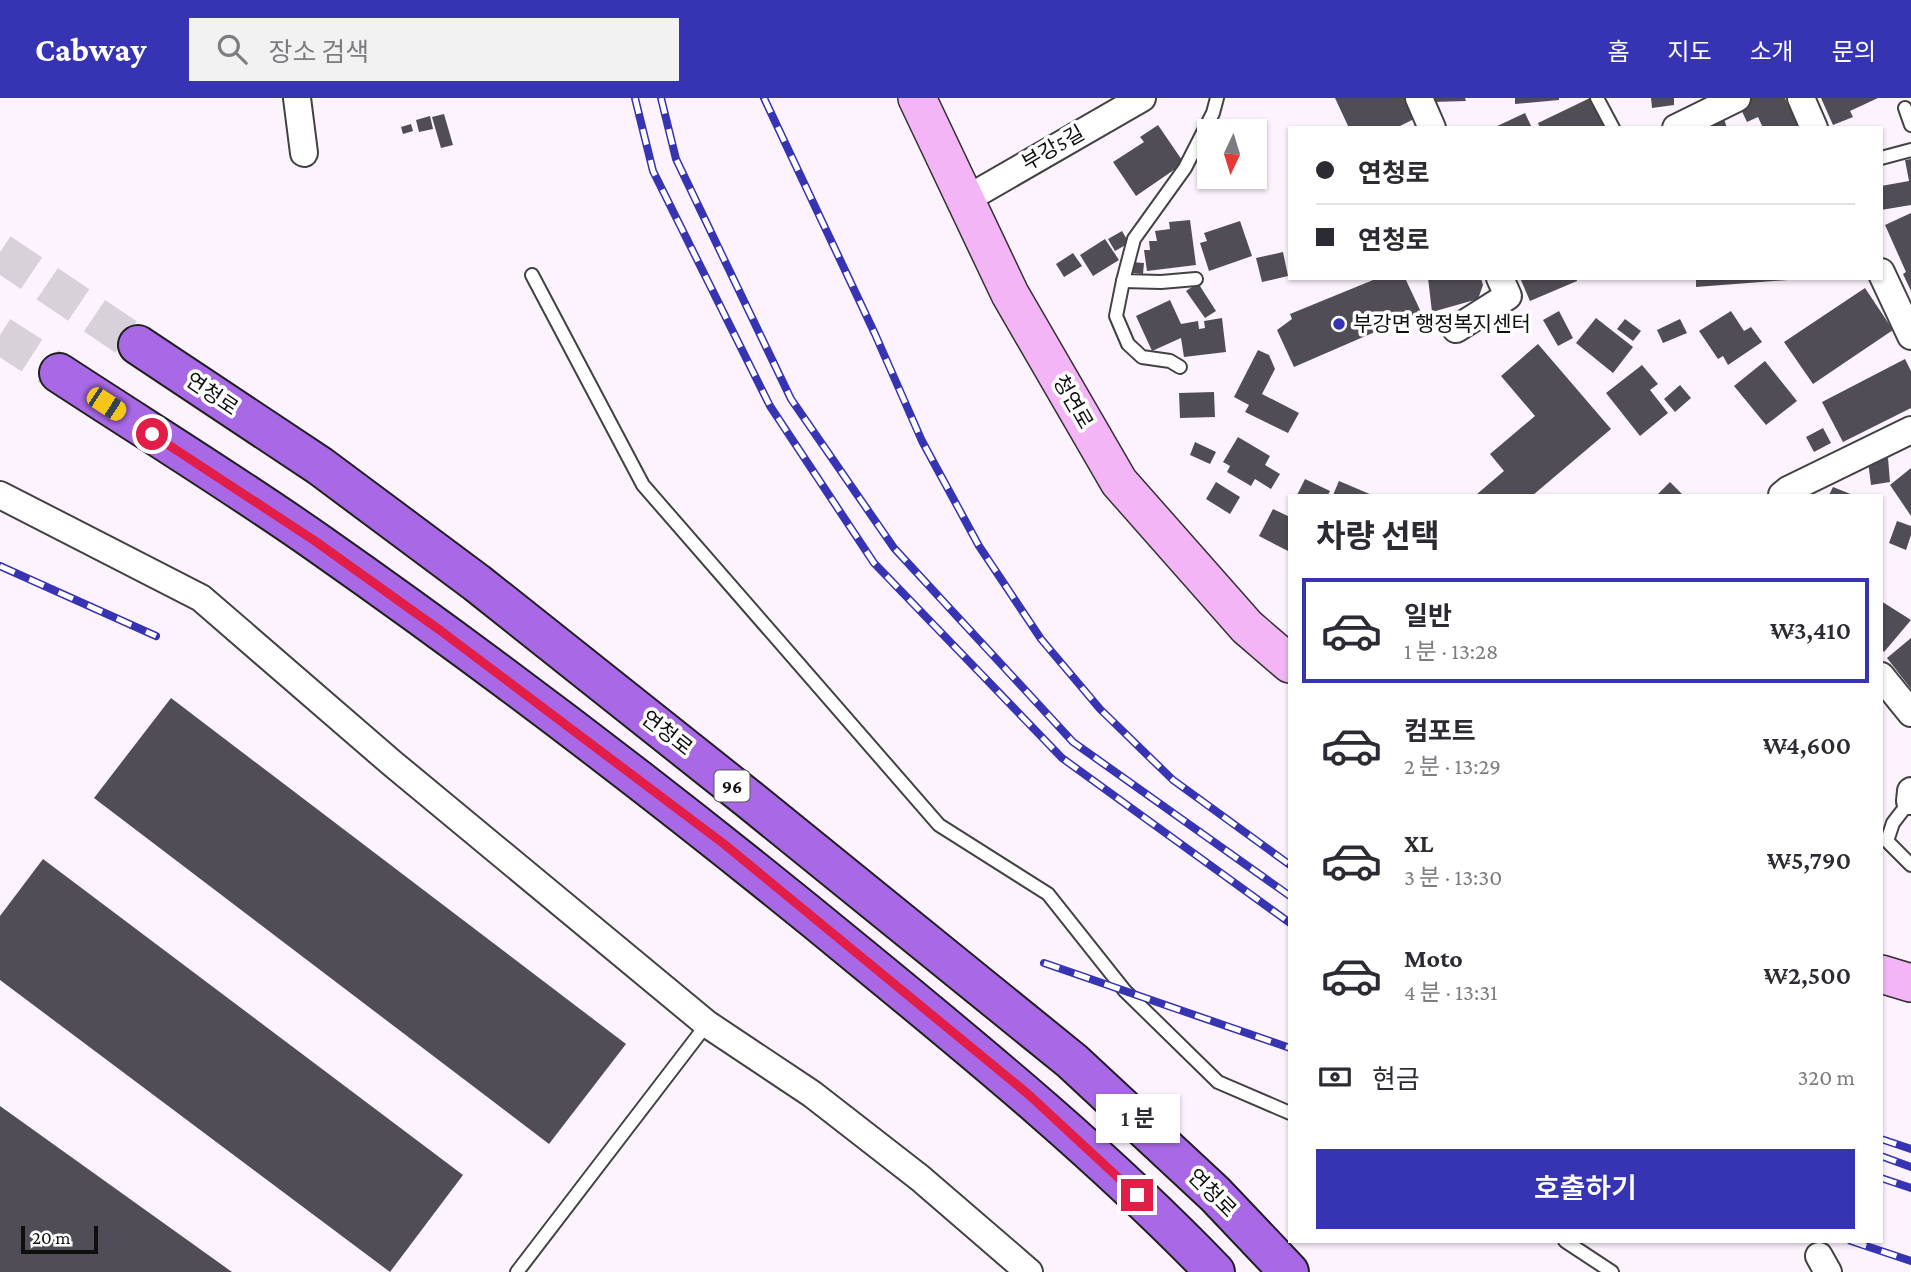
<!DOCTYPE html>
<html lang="ko">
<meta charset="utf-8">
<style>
body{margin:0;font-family:"Crimson Pro","Noto Sans KR",serif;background:#f2f2f3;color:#2b2b33;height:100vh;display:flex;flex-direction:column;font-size:26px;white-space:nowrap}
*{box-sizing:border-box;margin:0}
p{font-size:23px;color:#7c7c81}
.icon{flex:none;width:38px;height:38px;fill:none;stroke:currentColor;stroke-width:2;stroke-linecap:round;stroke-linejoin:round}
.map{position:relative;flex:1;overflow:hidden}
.side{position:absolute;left:1288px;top:396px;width:595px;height:749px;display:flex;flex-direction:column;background:#fff;border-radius:0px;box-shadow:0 2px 5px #0004}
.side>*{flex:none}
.banner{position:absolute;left:1288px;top:28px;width:595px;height:154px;border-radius:0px;box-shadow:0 2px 5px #0004;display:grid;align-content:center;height:154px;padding:0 28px;background:#fff}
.needle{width:46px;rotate:184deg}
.buttons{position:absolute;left:1197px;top:21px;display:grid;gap:14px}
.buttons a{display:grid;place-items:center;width:70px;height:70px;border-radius:0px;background:#fff;box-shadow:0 2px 5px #0004;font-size:35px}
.scale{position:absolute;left:21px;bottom:18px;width:77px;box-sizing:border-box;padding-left:7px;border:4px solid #0f0f0f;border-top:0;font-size:19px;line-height:24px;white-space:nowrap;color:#0f0f0f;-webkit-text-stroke:5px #fff;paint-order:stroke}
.end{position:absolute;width:32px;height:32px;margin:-16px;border:9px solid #e11d48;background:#fff;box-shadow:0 0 0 4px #fff}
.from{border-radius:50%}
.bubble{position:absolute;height:49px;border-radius:0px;background:#fff;box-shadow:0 2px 5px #0004;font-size:23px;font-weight:600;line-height:49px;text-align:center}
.car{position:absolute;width:21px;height:42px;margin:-21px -10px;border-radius:9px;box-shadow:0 0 5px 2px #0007;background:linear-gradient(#f5c518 24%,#345 0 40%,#f5c518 0 76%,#345 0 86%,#f5c518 0)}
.banner b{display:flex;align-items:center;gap:24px;height:66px;font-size:26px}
.banner b+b{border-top:2px solid #e1e1e2}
.banner i{width:18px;height:18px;background:#2b2b33}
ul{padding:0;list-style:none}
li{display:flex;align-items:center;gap:21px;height:105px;margin:0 14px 10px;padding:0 14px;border:4px solid transparent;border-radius:0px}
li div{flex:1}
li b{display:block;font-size:26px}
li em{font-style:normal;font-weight:600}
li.active{border-color:#3634b3}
li>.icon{width:63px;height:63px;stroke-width:1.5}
h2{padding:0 28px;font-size:32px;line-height:84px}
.pay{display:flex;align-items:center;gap:18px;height:77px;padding:0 28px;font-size:26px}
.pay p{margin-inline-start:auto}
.primary-button{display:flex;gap:14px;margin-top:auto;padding:14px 28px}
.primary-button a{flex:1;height:80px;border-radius:0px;background:#3634b3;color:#fff;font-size:28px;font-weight:600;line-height:80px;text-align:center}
header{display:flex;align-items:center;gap:42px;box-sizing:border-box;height:98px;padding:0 35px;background:#3634b3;color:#fff}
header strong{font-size:33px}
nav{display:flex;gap:38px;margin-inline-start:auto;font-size:24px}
.search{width:490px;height:63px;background:#f2f2f3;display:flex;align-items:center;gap:18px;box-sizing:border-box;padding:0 24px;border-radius:0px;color:#7c7c81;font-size:26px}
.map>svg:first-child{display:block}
.building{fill:#514d57}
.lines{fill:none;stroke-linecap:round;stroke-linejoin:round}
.highway-tunnel{stroke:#d8d1da;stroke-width:38;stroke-dasharray:38 19;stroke-linecap:butt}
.lane-casing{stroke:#424242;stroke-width:16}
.street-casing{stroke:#424242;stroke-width:30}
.secondary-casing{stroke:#313131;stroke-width:40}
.highway-casing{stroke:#202020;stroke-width:42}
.lane{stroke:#fff;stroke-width:12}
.street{stroke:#fff;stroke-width:26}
.secondary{stroke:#f4b5f7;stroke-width:37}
.highway{stroke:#a969e6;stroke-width:38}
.rail-casing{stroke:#3634b3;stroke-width:8}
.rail{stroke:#fff;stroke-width:5;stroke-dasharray:16;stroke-linecap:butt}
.route{stroke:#e11d48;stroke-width:9}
.poi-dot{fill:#3634b3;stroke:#fff;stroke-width:2.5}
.labels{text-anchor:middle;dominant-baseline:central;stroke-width:7;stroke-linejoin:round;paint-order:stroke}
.shield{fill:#fff;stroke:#575757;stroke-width:2}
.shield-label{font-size:19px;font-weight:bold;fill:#0f0f0f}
.street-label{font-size:21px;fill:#0f0f0f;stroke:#fff}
.poi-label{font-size:21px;fill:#0f0f0f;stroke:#fff;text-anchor:start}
</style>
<header>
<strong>Cabway</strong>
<div class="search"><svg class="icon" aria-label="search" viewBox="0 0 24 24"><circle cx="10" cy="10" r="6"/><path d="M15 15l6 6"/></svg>장소 검색</div>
<nav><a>홈</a><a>지도</a><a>소개</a><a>문의</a></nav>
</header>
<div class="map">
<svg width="1911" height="1174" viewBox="0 0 1911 1174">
<rect width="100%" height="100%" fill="#fcf3fe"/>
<g class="building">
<path d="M1335 0H1404L1414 21 1396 30H1349Z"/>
<path d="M1433 0H1465L1466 3 1433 4Z"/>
<path d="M1515 0H1559V2L1515 6Z"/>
<path d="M1590 0H1593L1607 30H1540L1538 25Z"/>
<path d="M1651 0H1674V7L1652 10Z"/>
<path d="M1750 0H1785L1799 30H1763L1758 19 1747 24 1738 5Z"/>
<path d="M1821 0H1878L1850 13 1853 19 1833 27Z"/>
<path d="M1525 15 1532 30H1493Z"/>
<path d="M444 16 453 47 441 50 432 19Z"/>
<path d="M430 18 433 31 419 34 416 22Z"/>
<path d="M1723 18 1727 30H1714L1711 22Z"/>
<path d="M411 26 413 33 403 36 401 29Z"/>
<path d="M1158 27 1184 65 1136 98 1113 64 1144 44 1140 39Z"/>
<path d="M1911 61V107L1881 112V88L1909 83 1905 62Z"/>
<path d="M1911 115V193L1903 176 1906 174 1885 127Z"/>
<path d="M1190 122 1196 167 1147 173 1144 152H1150L1149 143H1157L1155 133 1170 131 1169 124Z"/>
<path d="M1240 123 1252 158 1209 173 1200 145 1207 143 1204 135Z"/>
<path d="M1122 133 1129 145 1115 153 1108 141Z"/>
<path d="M1105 141 1119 162 1093 178 1080 157Z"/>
<path d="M1283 154 1288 178 1262 184 1256 160Z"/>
<path d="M1073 155 1082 168 1064 179 1056 166Z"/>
<path d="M1132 164 1144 165 1143 176 1132 175Z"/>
<path d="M1378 180H1405L1421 214 1294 269 1277 232 1292 221 1290 216Z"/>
<path d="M1428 180H1481L1483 187 1478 201 1432 214Z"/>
<path d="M1520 180H1576L1577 183 1530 203Z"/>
<path d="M1696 180H1788V182L1696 189Z"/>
<path d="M1198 185 1216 213 1205 220 1186 193Z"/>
<path d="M1865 190 1893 232 1813 286 1784 244Z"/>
<path d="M1170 202 1181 226 1198 223 1199 231 1205 230 1204 223 1222 220 1226 254 1184 259 1181 240 1152 253 1136 218Z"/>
<path d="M1559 213 1573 240 1558 248 1543 222Z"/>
<path d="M1731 213 1744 233 1751 229 1762 244 1728 267 1723 258 1718 261 1699 233Z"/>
<path d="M1596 220 1633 249 1613 275 1576 245Z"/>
<path d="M1625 221 1641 233 1633 243 1617 231Z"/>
<path d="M1680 221 1687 235 1663 245 1657 232Z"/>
<path d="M1538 246 1611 331 1533 397H1478L1477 396 1504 373 1490 356 1535 318 1501 278Z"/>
<path d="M1258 252 1269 257 1275 271 1262 296 1299 315 1288 335 1245 314 1249 307 1234 299Z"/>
<path d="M1905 261 1911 273V310L1843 344 1822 304Z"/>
<path d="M1765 263 1797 303 1766 327 1734 288Z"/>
<path d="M1642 267 1658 286 1650 292 1668 315 1640 338 1606 295Z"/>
<path d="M1680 287 1691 300 1675 314 1664 301Z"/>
<path d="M1214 294 1215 319 1180 320 1179 295Z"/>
<path d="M1823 330 1831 345 1814 354 1806 339Z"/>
<path d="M1238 339 1270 358 1265 367 1280 376 1271 391 1255 381 1251 388 1227 374 1230 368 1223 364Z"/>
<path d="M1195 344 1216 354 1210 366 1190 357Z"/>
<path d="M1888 360 1890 384 1871 387 1868 363Z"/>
<path d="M1911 370V418L1890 387Z"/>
<path d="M1305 381 1330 393 1328 397H1297Z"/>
<path d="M1339 383 1372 397H1333Z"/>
<path d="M1216 384 1240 399 1230 416 1206 401Z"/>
<path d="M1670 384 1683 397H1657Z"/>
<path d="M1833 389 1853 397H1829Z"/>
<path d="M1273 411 1290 419V454L1259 438Z"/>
<path d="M1897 423 1911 428V437L1906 452 1889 445Z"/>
<path d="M1881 503 1911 522 1884 554 1881 550Z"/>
<path d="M1911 540V591L1887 560Z"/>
<path d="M171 600 626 946 549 1046 94 700Z"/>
<path d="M43 761 463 1077 390 1174 0 882V818Z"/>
<path d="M0 1008 232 1174H0Z"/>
</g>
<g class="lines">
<g class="highway-tunnel">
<path d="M0 154 138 247"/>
<path d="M0 237 59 275"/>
</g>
<defs>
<g id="lane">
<path d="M1597 0 1613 30"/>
<path d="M1905 10 1911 27"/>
<path d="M1881 60 1911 52"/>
<path d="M532 177 643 387 939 727 1048 796 1125 893 1218 984 1290 1015"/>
<path d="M1196 181 1161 184 1123 183 1134 141 1185 70 1213 15 1217 0"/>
<path d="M1123 183 1116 218 1128 246 1142 259 1170 263 1180 269"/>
<path d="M1910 703 1893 725 1887 743 1911 767"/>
<path d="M1565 1143 1612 1174"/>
<path d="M517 1174 707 926"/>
</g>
<g id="street">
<path d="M297 0 304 55"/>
<path d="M1419 0 1432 30"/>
<path d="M1801 0 1814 30"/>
<path d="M1676 30 1737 0"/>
<path d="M965 102 1142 0"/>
<path d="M1881 174 1911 238"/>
<path d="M1456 231 1508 198 1500 180"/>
<path d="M0 397 201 500 393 666 707 926 812 996 920 1080 1029 1174"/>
<path d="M1782 397 1788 392 1911 332"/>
<path d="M1881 578 1911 615"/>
<path d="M1910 703 1911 693"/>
<path d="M1819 1158 1828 1174"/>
</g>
<g id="secondary">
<path d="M917 0 1010 196 1119 384 1247 529 1290 566"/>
<path d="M1881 876 1911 885"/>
</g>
<g id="highway">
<path d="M138 247 320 368 477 485 750 702 1072 963 1215 1096 1289 1174"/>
<path d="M59 275C146 332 234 386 318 445 505 576 687 716 863 861 985 961 1106 1061 1215 1174"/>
</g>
</defs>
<use href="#lane" class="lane-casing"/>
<use href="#street" class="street-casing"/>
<use href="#secondary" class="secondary-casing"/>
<use href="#highway" class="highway-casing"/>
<use href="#lane" class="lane"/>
<use href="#street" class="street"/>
<use href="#secondary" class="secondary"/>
<use href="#highway" class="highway"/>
<defs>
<g id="rail">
<path d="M635 0 653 73 770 308 874 465 1062 660 1290 825"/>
<path d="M661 0 676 61 791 301 894 450 1073 644 1290 798"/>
<path d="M764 0 875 236 922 343 979 448 1041 541 1100 611 1173 682 1290 767"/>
<path d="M0 468 156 538"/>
<path d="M1044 865 1290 950"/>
<path d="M1881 1041 1911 1051"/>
<path d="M1881 1058 1911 1069"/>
<path d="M1881 1080 1911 1090"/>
<path d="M1851 1143 1911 1163"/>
</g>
</defs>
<use href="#rail" class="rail-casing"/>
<use href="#rail" class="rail"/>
</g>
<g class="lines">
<path class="route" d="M152 336 315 443 441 533 724 746 1028 996 1137 1097"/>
</g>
<circle class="poi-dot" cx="1339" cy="226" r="7"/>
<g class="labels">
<rect class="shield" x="714.5" y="672.5" width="35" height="31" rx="5"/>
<g class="shield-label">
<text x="732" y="688">96</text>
</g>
<g class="street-label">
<text transform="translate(1053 50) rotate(-30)">부강5길</text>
<text transform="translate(212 296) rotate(34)">연청로</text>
<text transform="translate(1073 304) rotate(60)">청연로</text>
<text transform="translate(667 635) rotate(38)">연청로</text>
<text transform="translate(1212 1095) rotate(45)">연청로</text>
</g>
<g class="poi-label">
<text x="1353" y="226">부강면 행정복지센터</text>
</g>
</g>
</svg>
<div class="buttons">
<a><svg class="needle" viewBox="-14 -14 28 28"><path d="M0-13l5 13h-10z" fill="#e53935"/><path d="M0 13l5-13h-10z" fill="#7c7c81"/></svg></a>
</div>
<div class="scale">20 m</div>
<i class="end from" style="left:152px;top:336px"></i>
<i class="end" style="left:1137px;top:1097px"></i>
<div class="bubble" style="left:1096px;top:996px;width:84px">1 분</div>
<i class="car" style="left:106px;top:306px;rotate:123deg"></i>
<div class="banner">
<b><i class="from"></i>연청로</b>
<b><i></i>연청로</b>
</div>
<section class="side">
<h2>차량 선택</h2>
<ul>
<li class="active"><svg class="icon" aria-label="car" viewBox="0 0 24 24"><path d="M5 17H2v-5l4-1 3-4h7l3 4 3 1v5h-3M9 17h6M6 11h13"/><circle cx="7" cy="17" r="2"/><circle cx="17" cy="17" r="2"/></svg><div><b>일반</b><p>1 분 · 13:28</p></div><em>₩3,410</em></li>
<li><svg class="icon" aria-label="car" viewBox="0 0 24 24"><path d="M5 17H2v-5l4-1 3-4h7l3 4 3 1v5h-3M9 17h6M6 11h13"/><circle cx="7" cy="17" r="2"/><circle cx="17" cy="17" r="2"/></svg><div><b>컴포트</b><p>2 분 · 13:29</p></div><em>₩4,600</em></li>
<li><svg class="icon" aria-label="car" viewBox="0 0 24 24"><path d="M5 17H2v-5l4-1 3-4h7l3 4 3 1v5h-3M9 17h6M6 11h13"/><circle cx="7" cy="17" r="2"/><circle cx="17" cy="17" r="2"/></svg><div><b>XL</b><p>3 분 · 13:30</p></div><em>₩5,790</em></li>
<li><svg class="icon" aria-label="car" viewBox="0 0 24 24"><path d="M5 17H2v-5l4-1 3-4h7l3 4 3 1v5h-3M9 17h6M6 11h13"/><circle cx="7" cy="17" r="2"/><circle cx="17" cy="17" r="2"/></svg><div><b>Moto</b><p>4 분 · 13:31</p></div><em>₩2,500</em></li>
</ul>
<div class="pay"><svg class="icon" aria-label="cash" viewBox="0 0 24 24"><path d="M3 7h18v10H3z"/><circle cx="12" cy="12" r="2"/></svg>현금<p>320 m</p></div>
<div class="primary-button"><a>호출하기</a></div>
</section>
</div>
